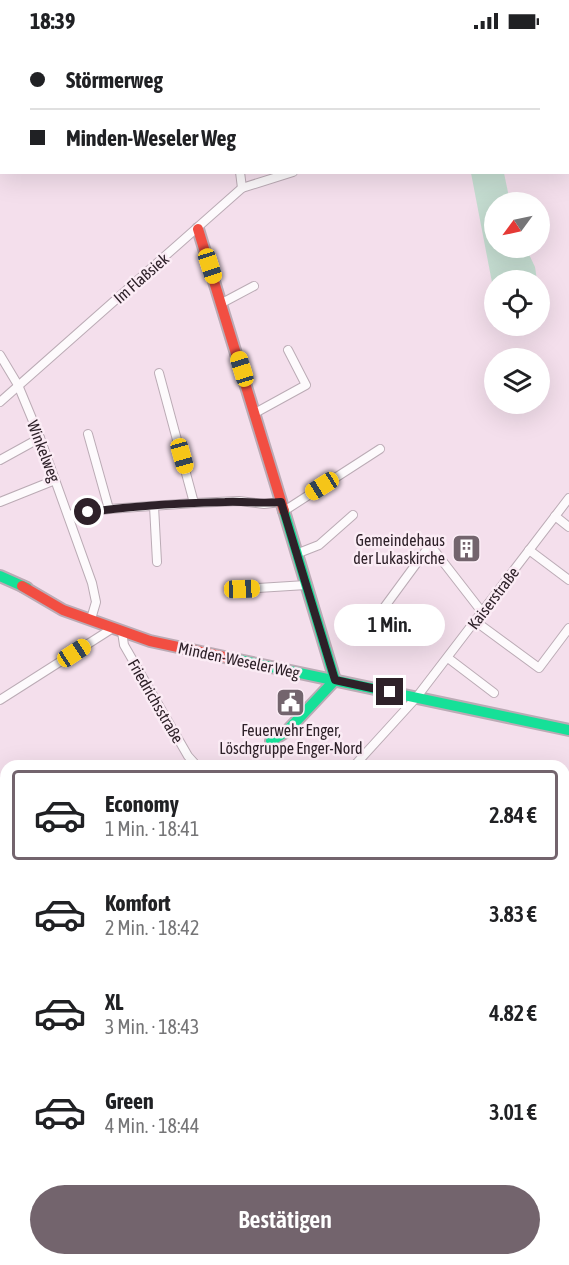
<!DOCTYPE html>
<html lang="de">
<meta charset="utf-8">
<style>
body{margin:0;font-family:"Asap Condensed",sans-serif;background:#f6f6f6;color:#202124;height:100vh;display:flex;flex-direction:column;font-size:22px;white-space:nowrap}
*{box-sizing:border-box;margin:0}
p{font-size:20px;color:#757577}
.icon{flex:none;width:33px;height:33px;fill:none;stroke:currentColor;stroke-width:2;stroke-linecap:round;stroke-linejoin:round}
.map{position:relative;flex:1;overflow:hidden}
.panel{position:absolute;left:0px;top:718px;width:570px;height:506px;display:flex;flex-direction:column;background:#fff;border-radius:18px 18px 0 0;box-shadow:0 6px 24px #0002}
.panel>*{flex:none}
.banner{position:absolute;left:0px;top:0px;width:570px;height:132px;box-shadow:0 6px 24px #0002;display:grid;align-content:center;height:132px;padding:0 30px;background:#fff}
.needle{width:39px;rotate:237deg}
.controls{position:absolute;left:484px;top:150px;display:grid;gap:12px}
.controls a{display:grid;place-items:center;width:66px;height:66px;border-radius:50%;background:#fff;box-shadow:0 6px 24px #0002;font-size:30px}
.end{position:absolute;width:27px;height:27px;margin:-14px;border:8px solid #2e2129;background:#fff;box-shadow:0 0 0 3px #fff}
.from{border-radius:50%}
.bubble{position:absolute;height:42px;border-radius:21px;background:#fff;box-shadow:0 6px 24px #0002;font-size:20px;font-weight:600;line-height:42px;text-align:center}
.car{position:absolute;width:18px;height:36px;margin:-18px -9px;border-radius:8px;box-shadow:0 0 4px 2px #0007;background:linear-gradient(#f5c518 24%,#345 0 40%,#f5c518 0 76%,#345 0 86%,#f5c518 0)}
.banner b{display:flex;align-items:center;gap:21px;height:57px;font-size:22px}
.banner b+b{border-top:2px solid #e0e0e0}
.banner i{width:15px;height:15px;background:#202124}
ul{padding:10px 0 0;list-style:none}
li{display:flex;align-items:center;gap:18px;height:90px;margin:0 12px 9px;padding:0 18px;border:3px solid transparent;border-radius:6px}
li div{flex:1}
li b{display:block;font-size:22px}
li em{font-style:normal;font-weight:600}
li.active{border-color:#73646d}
li>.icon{width:54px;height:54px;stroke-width:1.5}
.cta{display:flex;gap:12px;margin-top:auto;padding:12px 30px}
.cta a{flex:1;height:69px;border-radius:36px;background:#73646d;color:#fff;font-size:24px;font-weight:600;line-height:69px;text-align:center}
.status{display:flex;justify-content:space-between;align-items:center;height:42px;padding:0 30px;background:#fff;direction:ltr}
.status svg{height:16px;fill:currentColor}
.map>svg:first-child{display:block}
.green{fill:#c5ddd1}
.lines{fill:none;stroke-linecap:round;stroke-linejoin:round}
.street-casing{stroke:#bbabb5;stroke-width:10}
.fast-casing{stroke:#bbabb5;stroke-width:14}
.jam-casing{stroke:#bbabb5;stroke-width:14}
.street{stroke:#fdfafc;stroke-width:8}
.fast{stroke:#16e098;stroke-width:10}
.jam{stroke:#f24e42;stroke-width:10}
.route{stroke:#2e2129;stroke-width:8}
.labels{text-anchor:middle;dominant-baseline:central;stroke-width:5;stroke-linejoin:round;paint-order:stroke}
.street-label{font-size:16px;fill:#2e2129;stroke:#fbecf5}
.poi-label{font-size:16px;fill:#2e2129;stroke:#fbecf5;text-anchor:end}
</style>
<div class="status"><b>18:39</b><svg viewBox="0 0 49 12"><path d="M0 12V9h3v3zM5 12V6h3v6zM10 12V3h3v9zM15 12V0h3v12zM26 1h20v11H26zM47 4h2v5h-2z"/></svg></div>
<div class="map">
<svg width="569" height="1223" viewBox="0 0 569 1223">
<rect width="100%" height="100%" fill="#f4dfec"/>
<path class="green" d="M471 131H504L510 160H495V206H526L535 225 537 238H495V256Z"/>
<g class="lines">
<defs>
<g id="street">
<path d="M222 0V2"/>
<path d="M302 0V2"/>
<path d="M383 0V2"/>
<path d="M431 0V2"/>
<path d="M121 2 123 0"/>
<path d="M568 51H569"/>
<path d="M0 102 2 101"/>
<path d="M240 130 242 146"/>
<path d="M222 261 254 244"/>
<path d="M0 313 18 343 40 396 92 541 96 560 91 577"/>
<path d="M159 331 194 461"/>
<path d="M0 360 242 146 293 130"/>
<path d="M255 371 306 343 288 308"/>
<path d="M88 392 109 467"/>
<path d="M0 418 40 396"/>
<path d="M0 460 55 438"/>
<path d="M154 464 157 520"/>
<path d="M284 469 380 407"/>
<path d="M68 473 109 467 194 461 239 459 264 462 281 460"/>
<path d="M555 474 569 485"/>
<path d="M529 508 569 538"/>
<path d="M296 512 319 503 353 473"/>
<path d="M242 547 306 543"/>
<path d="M383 567 430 503 482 570"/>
<path d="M475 579 539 626 569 586"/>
<path d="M122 590 124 603 188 714 197 724"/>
<path d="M448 616 494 651"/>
<path d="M0 658 113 586"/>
<path d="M354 724 416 656 569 456"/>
<path d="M564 991 569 985"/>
<path d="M0 1148 6 1156"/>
<path d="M57 1218 60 1223"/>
<path d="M390 1223 391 1218"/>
</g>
<g id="fast">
<path d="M0 534 27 546"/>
<path d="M229 616 569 688"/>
<path d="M271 699 287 689 335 638 284 469"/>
</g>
<g id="jam">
<path d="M198 187 284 469"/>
<path d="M22 544 63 568 150 599 229 616"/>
</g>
</defs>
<use href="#street" class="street-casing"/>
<use href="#fast" class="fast-casing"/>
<use href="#jam" class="jam-casing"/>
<use href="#street" class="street"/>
<use href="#fast" class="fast"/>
<use href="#jam" class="jam"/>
</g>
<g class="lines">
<path class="route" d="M88 470C133 464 179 461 225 460 244 459 262 462 281 460L335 638 390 650"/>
</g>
<defs>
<symbol id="building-square" viewBox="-11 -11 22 22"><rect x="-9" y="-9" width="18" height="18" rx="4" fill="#73646d" stroke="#fbecf5"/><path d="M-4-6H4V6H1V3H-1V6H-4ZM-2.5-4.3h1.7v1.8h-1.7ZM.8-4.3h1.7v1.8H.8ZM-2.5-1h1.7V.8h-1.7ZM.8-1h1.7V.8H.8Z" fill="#fff"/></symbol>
<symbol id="civic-square" viewBox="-11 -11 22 22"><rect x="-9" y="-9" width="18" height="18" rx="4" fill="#73646d" stroke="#fbecf5"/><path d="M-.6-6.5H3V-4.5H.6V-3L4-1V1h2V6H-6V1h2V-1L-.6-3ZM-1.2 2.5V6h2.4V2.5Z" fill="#fff"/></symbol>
</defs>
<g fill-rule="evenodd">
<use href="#building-square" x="450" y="490" width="33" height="33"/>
<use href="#civic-square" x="274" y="644" width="33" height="33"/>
</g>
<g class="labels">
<g class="street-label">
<text transform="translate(141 236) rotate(-41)">Im Flaßsiek</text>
<text transform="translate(44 409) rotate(69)">Winkelweg</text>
<text transform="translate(493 556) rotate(-53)">Kaiserstraße</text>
<text transform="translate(239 618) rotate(12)">Minden-Weseler Weg</text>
<text transform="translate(156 659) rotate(60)">Friedrichsstraße</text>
</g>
<g class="poi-label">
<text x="445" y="498">Gemeindehaus<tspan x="445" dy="18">der Lukaskirche</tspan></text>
<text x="291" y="688" text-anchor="middle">Feuerwehr Enger,<tspan x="291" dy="18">Löschgruppe Enger-Nord</tspan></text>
</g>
</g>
</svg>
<div class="controls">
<a><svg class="needle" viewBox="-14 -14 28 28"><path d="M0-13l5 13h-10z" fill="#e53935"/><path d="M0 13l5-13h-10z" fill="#757577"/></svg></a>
<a><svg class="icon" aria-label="locate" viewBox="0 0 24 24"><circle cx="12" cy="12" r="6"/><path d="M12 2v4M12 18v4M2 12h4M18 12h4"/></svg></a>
<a><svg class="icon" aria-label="layers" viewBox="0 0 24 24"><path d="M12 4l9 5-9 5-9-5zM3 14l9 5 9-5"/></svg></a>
</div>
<i class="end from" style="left:88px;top:470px"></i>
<i class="end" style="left:390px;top:650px"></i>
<div class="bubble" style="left:334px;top:562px;width:111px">1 Min.</div>
<i class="car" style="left:210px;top:224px;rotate:162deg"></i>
<i class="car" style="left:242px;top:327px;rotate:343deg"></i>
<i class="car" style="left:182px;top:414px;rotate:164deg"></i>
<i class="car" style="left:322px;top:444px;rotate:238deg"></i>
<i class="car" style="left:242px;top:547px;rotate:88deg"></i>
<i class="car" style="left:74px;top:611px;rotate:57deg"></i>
<div class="banner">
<b><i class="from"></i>Störmerweg</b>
<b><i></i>Minden-Weseler Weg</b>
</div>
<section class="panel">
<ul>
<li class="active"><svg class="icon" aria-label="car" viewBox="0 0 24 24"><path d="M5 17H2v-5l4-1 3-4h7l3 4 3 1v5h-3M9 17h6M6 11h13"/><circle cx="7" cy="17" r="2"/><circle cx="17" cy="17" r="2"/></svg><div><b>Economy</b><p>1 Min. · 18:41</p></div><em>2.84 €</em></li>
<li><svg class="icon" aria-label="car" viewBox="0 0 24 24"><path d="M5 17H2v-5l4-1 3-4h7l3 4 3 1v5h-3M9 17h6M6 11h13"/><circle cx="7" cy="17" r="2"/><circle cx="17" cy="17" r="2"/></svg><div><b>Komfort</b><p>2 Min. · 18:42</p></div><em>3.83 €</em></li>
<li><svg class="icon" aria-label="car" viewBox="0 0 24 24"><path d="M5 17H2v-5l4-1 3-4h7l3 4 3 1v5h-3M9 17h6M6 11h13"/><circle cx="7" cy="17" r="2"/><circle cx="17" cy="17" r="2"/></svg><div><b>XL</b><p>3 Min. · 18:43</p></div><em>4.82 €</em></li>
<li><svg class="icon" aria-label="car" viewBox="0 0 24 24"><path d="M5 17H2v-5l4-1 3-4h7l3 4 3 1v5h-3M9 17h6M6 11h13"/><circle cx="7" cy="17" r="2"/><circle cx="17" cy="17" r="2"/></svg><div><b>Green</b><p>4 Min. · 18:44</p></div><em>3.01 €</em></li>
</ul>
<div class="cta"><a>Bestätigen</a></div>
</section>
</div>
